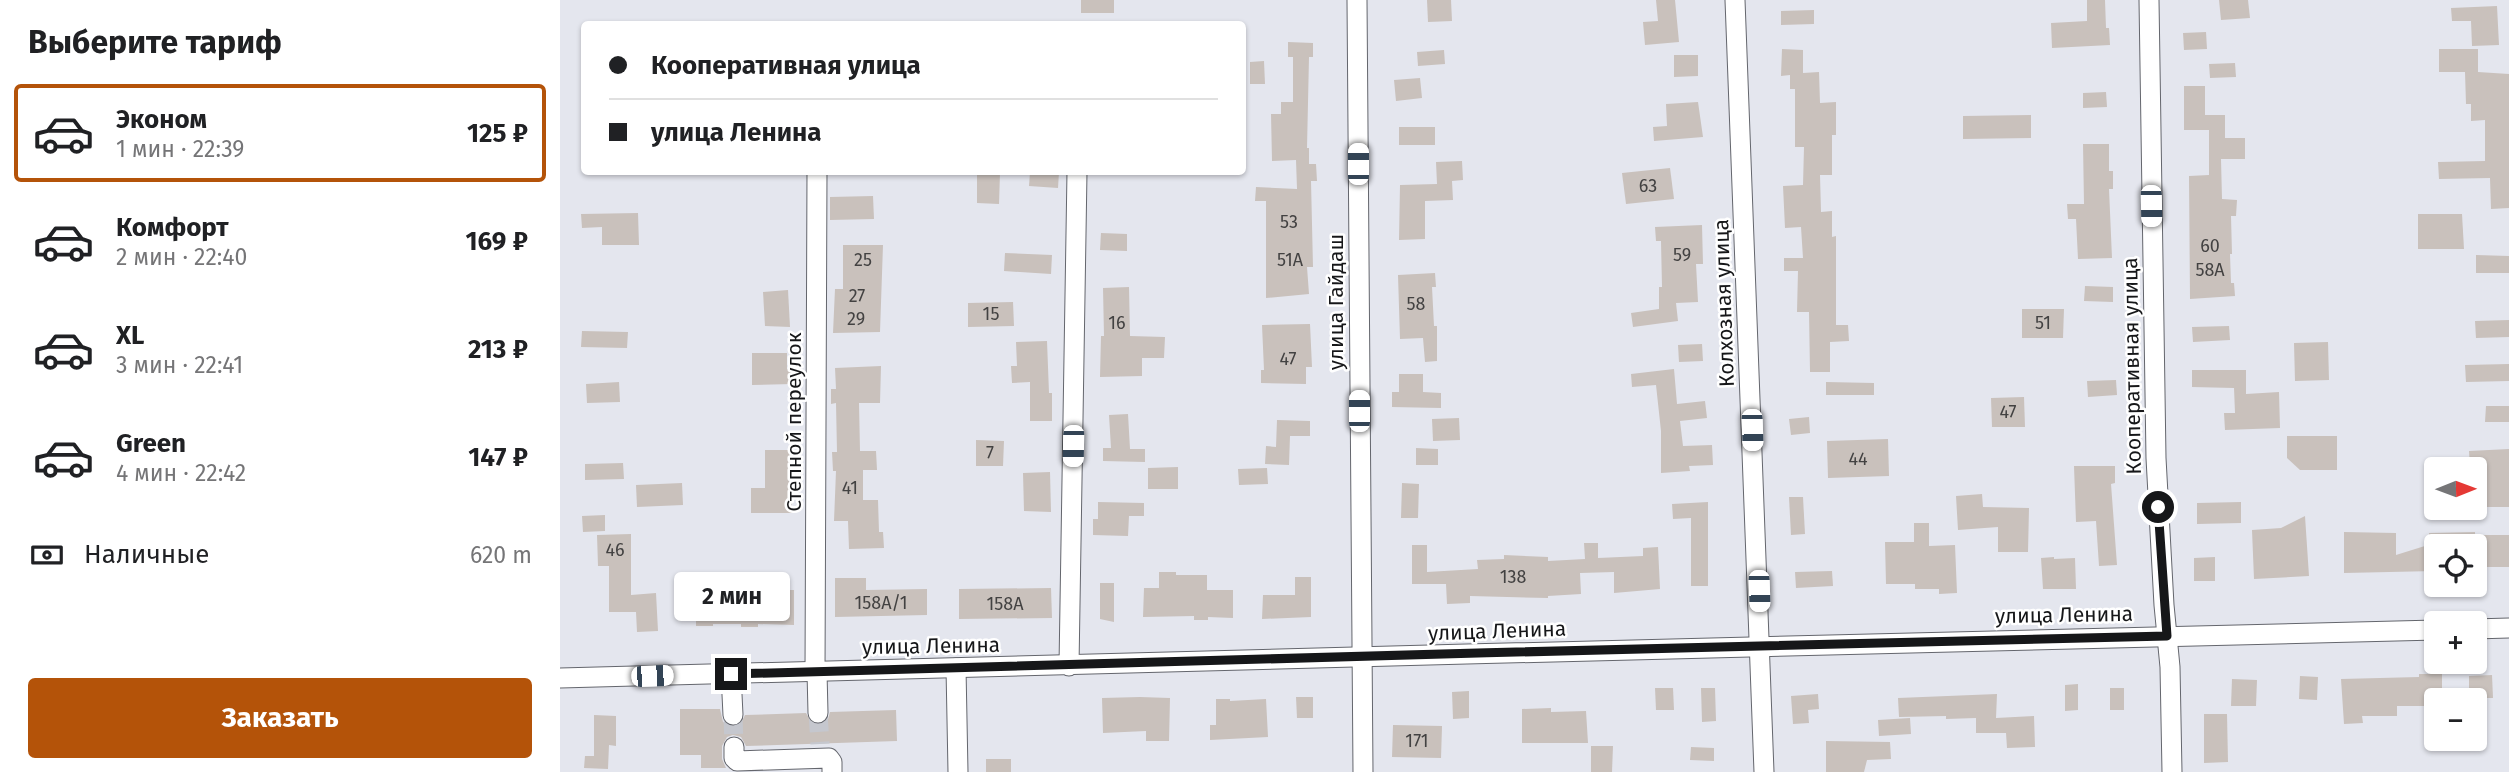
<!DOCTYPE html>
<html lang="ru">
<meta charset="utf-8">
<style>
body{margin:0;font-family:"Fira Sans",sans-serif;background:#f2f2f2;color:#202124;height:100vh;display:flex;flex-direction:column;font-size:26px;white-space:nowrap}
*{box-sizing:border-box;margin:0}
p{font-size:23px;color:#757577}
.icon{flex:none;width:38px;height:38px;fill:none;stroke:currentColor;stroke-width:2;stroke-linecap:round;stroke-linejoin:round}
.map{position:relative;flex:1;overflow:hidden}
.panel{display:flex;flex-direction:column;background:#fff;width:560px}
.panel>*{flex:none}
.top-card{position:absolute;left:21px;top:21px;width:665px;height:154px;border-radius:7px;box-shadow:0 2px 5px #0004;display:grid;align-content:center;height:154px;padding:0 28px;background:#fff}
.needle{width:46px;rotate:89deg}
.tools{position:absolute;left:1864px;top:457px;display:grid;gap:14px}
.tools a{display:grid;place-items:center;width:63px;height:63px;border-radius:7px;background:#fff;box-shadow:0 2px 5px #0004;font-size:35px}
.end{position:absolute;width:32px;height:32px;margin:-16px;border:9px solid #161719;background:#fff;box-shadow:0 0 0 4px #fff}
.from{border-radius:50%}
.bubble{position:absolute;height:49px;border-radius:7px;background:#fff;box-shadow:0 2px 5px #0004;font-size:23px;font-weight:700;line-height:49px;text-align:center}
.car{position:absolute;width:21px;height:42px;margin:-21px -10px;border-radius:9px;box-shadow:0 0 5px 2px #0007;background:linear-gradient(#fff 24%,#345 0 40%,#fff 0 76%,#345 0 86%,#fff 0)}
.top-card b{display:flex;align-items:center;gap:24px;height:66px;font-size:26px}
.top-card b+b{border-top:2px solid #e0e0e0}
.top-card i{width:18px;height:18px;background:#202124}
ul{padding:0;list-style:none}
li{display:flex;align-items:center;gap:21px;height:98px;margin:0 14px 10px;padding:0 14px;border:4px solid transparent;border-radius:7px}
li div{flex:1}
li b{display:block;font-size:26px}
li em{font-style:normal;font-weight:700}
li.active{border-color:#b45309}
li>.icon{width:63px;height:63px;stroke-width:1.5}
h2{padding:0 28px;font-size:32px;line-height:84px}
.pay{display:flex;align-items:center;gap:18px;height:77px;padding:0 28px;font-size:26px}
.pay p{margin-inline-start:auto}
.cta{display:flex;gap:14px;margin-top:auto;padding:14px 28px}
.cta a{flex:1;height:80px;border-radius:7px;background:#b45309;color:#fff;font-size:28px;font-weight:700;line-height:80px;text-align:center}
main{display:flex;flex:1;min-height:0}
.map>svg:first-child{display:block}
.building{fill:#c9c1bc}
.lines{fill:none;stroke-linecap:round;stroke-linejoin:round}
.minor-tunnel{stroke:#c5c7ce;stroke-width:19;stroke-dasharray:19 10;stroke-linecap:butt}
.minor-casing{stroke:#64666d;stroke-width:21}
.minor{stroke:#fff;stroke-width:19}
.route{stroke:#161719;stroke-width:9}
.labels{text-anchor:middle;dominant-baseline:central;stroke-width:5;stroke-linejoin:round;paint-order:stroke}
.number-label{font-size:18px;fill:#434242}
.street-label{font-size:21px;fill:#161719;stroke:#fff}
</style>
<main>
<section class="panel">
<h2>Выберите тариф</h2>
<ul>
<li class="active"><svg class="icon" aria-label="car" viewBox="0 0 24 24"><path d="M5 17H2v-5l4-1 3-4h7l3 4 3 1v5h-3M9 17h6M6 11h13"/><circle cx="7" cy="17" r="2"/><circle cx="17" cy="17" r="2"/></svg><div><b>Эконом</b><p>1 мин · 22:39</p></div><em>125 ₽</em></li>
<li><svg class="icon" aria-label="car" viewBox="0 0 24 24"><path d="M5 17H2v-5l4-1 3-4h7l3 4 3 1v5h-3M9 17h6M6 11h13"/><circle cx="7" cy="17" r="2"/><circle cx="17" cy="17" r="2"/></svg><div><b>Комфорт</b><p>2 мин · 22:40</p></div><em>169 ₽</em></li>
<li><svg class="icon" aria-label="car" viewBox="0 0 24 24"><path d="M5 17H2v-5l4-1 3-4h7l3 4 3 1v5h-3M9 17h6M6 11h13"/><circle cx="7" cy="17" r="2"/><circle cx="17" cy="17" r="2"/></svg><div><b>XL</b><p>3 мин · 22:41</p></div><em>213 ₽</em></li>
<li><svg class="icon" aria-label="car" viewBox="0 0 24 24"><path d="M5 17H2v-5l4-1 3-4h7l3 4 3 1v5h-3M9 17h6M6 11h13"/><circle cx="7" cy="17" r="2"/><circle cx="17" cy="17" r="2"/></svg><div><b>Green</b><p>4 мин · 22:42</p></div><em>147 ₽</em></li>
</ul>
<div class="pay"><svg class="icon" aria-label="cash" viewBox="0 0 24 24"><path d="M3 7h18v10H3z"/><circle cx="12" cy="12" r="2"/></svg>Наличные<p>620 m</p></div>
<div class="cta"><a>Заказать</a></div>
</section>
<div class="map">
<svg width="1949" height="772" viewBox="0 0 1949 772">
<rect width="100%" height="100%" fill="#e4e6ee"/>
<g class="building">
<rect x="521" y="0" width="33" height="13"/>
<path d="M867 0H891L892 21 868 22Z"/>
<path d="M1096 0H1115L1119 42 1085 45 1083 22 1098 21Z"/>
<path d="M1527 0H1545L1546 28H1549L1550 45 1492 48 1491 23 1527 21Z"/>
<path d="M1659 0H1688L1690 18 1661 20Z"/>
<path d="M1937 6 1939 45 1912 46 1911 21H1892L1891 8Z"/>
<path d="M1254 10V24L1221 25V11Z"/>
<path d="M1646 32 1647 49 1624 50 1623 33Z"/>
<path d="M728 42 753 43V57H749L747 148H749V164H756L757 181H751L753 267H747L749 294 706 298V201H695L696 187 737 189 736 160 712 161 711 114H721V102H733V57H728Z"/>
<path d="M1222 49 1243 50V73L1259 72 1260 103 1276 102V135H1272V175H1260L1261 212 1272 211V237L1276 236V325H1288L1289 341 1270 342V372H1250L1249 312H1237L1238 271H1224V258H1243L1241 227 1225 228 1223 186 1243 185 1244 147H1235V89H1230V75L1221 76Z"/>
<path d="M1879 49H1918V72L1949 74V208L1931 209 1930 178 1879 179 1878 162 1925 161V120L1911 121V104H1906L1905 72H1879Z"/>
<path d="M884 50 885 64 858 66 857 52Z"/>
<path d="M1114 55H1138V76L1114 77Z"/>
<path d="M704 61 705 84H690V62Z"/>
<path d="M1675 63 1676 77 1650 78 1649 64Z"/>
<path d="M860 78 862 98 836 101 834 80Z"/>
<path d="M1624 86H1645V115H1665V138H1685V159H1661L1662 199 1677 200 1676 216H1671L1672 254H1670L1671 283H1674L1675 296 1630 299 1629 176 1649 175V130H1624Z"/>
<path d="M1546 92 1547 107 1523 108V93Z"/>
<path d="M1138 102 1143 137 1094 141 1093 127 1107 126 1106 104Z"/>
<path d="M1471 115V138L1403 139V116Z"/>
<rect x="839" y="127" width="36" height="18"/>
<path d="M1523 144H1549V171H1553V189H1549L1552 258 1518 259 1516 219H1508L1507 204H1524Z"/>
<path d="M902 161 903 180 892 181 893 200 865 201V239L839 240 840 185 877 184 876 162Z"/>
<path d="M1110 168 1114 199 1066 204 1062 173Z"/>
<path d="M417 172H440L439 204 417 203Z"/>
<path d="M470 172H499L498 188 469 186Z"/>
<path d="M313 196 314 219 270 220V197Z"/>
<path d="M78 213 79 245H42V227L22 228 21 214Z"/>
<path d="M1858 214H1902L1904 249H1858Z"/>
<path d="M1142 225 1143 264H1136L1138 302 1116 303 1118 321 1073 327 1071 313 1099 309V287H1102L1101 241H1096L1095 227Z"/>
<path d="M541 233 567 234V251L540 250Z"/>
<path d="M283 245H323L320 332 273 333 275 289H283Z"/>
<path d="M445 253 492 255 491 274 444 271Z"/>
<path d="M1916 255 1949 256V273H1916Z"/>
<path d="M875 273 876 287H872L874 326H877V361L865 362 863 338 840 339 838 275Z"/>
<path d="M1525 286 1553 287V302L1524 301Z"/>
<path d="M569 287 570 336 605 337 604 358H582V376L540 377 541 336H544L543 288Z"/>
<path d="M228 290 230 327 205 326 203 292Z"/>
<path d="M453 302 454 326 408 327V303Z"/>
<path d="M1462 309H1504L1503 338H1462Z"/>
<path d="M1949 320V337L1916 338 1915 321Z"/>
<path d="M750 324 752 367H746V384L701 383V370H704L702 325Z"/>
<path d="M1669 326 1670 340 1633 342 1632 327Z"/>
<path d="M22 331 68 332 67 348 21 347Z"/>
<path d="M487 341 489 393H492V421H470V382L452 383 451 366H457L456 342Z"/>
<path d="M1768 342 1769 380 1735 381 1734 343Z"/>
<path d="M1142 344 1143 361 1119 362 1118 345Z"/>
<path d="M192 353H227V369H232V384L192 385Z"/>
<path d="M1949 364V381L1906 382 1905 365Z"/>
<path d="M321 366 320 403H299L300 451H316L317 470H303V500H318L319 532H323L324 548 289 549 288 521H274L276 471H273L272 452H277L276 403 271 404V389H276L275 368Z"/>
<path d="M1114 369 1117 404 1145 401 1147 418 1120 421 1123 446 1152 445 1153 465 1129 466 1130 471 1101 473V431L1096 385 1072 387 1071 374Z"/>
<path d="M1632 370H1686V394L1719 392 1720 428 1665 430 1664 413H1675L1674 388 1632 387Z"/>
<path d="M839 374H863V392L881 393V408L832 407V392H839Z"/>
<path d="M1556 380 1557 395 1528 397 1527 381Z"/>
<path d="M59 382 60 402 27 403 26 384Z"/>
<path d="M1266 382 1314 383V395H1266Z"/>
<path d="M1464 397 1465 427H1432L1431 398Z"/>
<path d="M1926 406H1949V422H1925Z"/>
<path d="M568 414 570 449H585V462L543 461V448H551L549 415Z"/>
<path d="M1249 417 1250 433 1231 435 1229 419Z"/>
<path d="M899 418 900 440 873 441 872 419Z"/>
<path d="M717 420 750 421V436H730L729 465 705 464 706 446 716 447Z"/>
<path d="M1727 436H1777V470H1740L1727 458Z"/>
<path d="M1328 439 1329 476 1268 478 1267 441Z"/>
<path d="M416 440 444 441 443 466H416Z"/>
<path d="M856 448 878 449V465H856Z"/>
<path d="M1949 449V507H1926L1925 467 1910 468 1909 451Z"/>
<path d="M205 450H230L229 488H231L232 513H191V488H205Z"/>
<path d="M63 463 64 479 25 480V464Z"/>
<path d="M1514 466H1555V483L1551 484 1557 565 1539 566 1536 521 1516 522Z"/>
<path d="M618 467V489H588V468Z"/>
<path d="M707 468 708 484 679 485 678 469Z"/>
<path d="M490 472 491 512 464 511 463 473Z"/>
<path d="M122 483 123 505 77 507 76 485Z"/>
<path d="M842 483 859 484 858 518H841Z"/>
<path d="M1422 494 1423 507 1469 508 1468 552H1438V527L1398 530 1396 496Z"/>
<path d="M1229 497H1243L1245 534 1231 535Z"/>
<path d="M538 502 584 503V516H569L568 536 533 535V519H538Z"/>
<path d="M1148 502V586H1131V518L1113 519 1112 504Z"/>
<path d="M1681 502V523L1637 524V503Z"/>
<path d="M45 515V531L23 532 22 516Z"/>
<path d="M1745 516 1749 576 1694 579 1692 530 1721 528Z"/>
<path d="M1354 523H1369V546L1395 545 1397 593 1379 594V589H1355V584H1326L1325 542H1354Z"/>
<path d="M1784 532 1836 533V555L1868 545 1869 533 1915 532V535H1949V567H1914V546H1876L1875 571 1784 573Z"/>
<path d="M71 534V595L96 593 98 631 77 632 76 612H49V566H38L37 535Z"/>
<path d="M1024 543H1038V558L1083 556V548L1098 547 1100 589 1054 593V572L1020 573 1021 594 988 596V598L910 596V603L887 604 886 584H852V545H867V572L918 569 917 560 944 559V555L988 557V561L1025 559Z"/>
<path d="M1494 557V559L1515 558 1516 589H1483L1481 558Z"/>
<path d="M1655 557V581H1634V558Z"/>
<path d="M1272 571 1273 586 1236 588 1235 572Z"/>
<path d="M599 572H616V575H647V590H673V618L648 617V620H634V616L583 617 584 588H599Z"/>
<path d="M735 577H751V617L702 619 703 595H735Z"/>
<path d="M275 578H306V590L367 589V615L275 617Z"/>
<path d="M136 581 177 585V595L212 594V590H234V625L198 624V627H181V624H153V626H136Z"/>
<path d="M540 583H554V622L540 619Z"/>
<path d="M491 588 492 618 399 619V589Z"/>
<path d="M1859 674H1882V700H1876V706H1837V716H1802L1803 723 1784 724 1781 679 1859 677Z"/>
<path d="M1932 675 1933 698H1909V676Z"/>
<path d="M1740 676 1758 677 1757 700 1739 699Z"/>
<path d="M1672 679 1697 680 1696 706H1671Z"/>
<path d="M1518 684V710L1505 711V685Z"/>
<path d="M1095 688H1113L1114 710H1096Z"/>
<path d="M1141 688H1155L1156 721 1142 722Z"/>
<rect x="1550" y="688" width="14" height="22"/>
<path d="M909 691V718L893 719 892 692Z"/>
<path d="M1258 694 1259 709 1248 710 1249 723 1233 724 1231 696Z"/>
<path d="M1437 694 1436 718 1474 716 1475 747 1447 748 1446 733H1416V718L1386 719V716L1339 717 1338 698Z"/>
<path d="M580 697 610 698 609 741H586V731L543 733 542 698Z"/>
<path d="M736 697H753V718H737Z"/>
<path d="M656 699H670V701L706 699 708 737 650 740V725H656Z"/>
<path d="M991 708V712L1026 711 1028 743H962V709Z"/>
<path d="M120 709H160L163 722 173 727 180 725 185 715 246 713 252 723 259 725 268 719 270 712 336 710 337 741 186 746 181 737 173 735 167 737 162 746V759L166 768H141V755H120Z"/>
<path d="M1644 714H1667L1668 762 1644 763Z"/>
<path d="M34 715 56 716V746L49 745 48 769 24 768 25 756H34Z"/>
<path d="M1350 718 1351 734 1319 736 1318 720Z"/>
<path d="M833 725 882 726 881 758 832 757Z"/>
<path d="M1266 741 1330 742 1331 759 1307 760 1304 772H1266Z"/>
<path d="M1031 746H1053L1052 772H1031Z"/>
<path d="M1131 747 1154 748V761L1130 760Z"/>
<rect x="426" y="759" width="25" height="13"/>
</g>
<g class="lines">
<g class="minor-tunnel">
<path d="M258 713 260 744"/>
<path d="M173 715 174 747"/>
</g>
<defs>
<g id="minor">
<path d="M797 0 803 772"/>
<path d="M1175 0 1204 772"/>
<path d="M1589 0 1596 458 1604 605 1610 667 1612 772"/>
<path d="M1914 629 1949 628"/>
<path d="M509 666 517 172"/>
<path d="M396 668 398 772"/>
<path d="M255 672 257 172"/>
<path d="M257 672 258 713"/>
<path d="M171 674 173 715"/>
<path d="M0 678C625 663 1251 643 1876 630"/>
<path d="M174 747V758L177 761 269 758 272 762V772"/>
</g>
</defs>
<use href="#minor" class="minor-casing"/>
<use href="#minor" class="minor"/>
</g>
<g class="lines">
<path class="route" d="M171 674C650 662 1128 645 1607 636L1598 507"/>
</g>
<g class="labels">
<g class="number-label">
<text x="1088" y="186">63</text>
<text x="729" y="222">53</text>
<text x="1650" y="246">60</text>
<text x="1122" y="255">59</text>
<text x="303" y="260">25</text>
<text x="730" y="260">51А</text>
<text x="1650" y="270">58А</text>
<text x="297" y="296">27</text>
<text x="856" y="304">58</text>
<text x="431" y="314">15</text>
<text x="296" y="319">29</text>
<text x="557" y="323">16</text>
<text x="1483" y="323">51</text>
<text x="728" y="359">47</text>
<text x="1448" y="412">47</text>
<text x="430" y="453">7</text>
<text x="1298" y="459">44</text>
<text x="290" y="488">41</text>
<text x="55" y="550">46</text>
<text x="953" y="577">138</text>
<text x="321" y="603">158А/1</text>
<text x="445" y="604">158А</text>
<text x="857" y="741">171</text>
</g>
<g class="street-label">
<text transform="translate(776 302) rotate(-90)">улица Гайдаш</text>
<text transform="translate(1164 303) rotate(-92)">Колхозная улица</text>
<text transform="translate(1572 366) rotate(-91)">Кооперативная улица</text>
<text transform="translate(234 422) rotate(-90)">Степной переулок</text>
<text transform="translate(1504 615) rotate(-1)">улица Ленина</text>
<text transform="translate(937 631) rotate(-2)">улица Ленина</text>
<text transform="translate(371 646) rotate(-1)">улица Ленина</text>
</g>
</g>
</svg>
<div class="tools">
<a><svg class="needle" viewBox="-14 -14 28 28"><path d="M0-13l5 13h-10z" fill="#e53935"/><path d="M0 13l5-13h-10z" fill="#757577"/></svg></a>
<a><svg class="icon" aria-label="locate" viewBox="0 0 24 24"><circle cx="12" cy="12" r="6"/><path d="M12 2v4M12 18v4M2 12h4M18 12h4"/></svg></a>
<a>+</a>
<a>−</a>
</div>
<i class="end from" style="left:1598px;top:507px"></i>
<i class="end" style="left:171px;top:674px"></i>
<div class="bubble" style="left:114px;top:572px;width:116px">2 мин</div>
<i class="car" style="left:798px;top:164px;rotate:0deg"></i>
<i class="car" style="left:1591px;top:206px;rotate:179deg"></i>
<i class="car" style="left:799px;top:411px;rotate:0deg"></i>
<i class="car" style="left:1192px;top:430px;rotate:178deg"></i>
<i class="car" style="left:513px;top:446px;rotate:181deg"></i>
<i class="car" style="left:1199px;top:591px;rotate:178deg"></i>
<i class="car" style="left:92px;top:676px;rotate:88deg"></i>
<div class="top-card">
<b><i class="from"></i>Кооперативная улица</b>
<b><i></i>улица Ленина</b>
</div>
</div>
</main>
